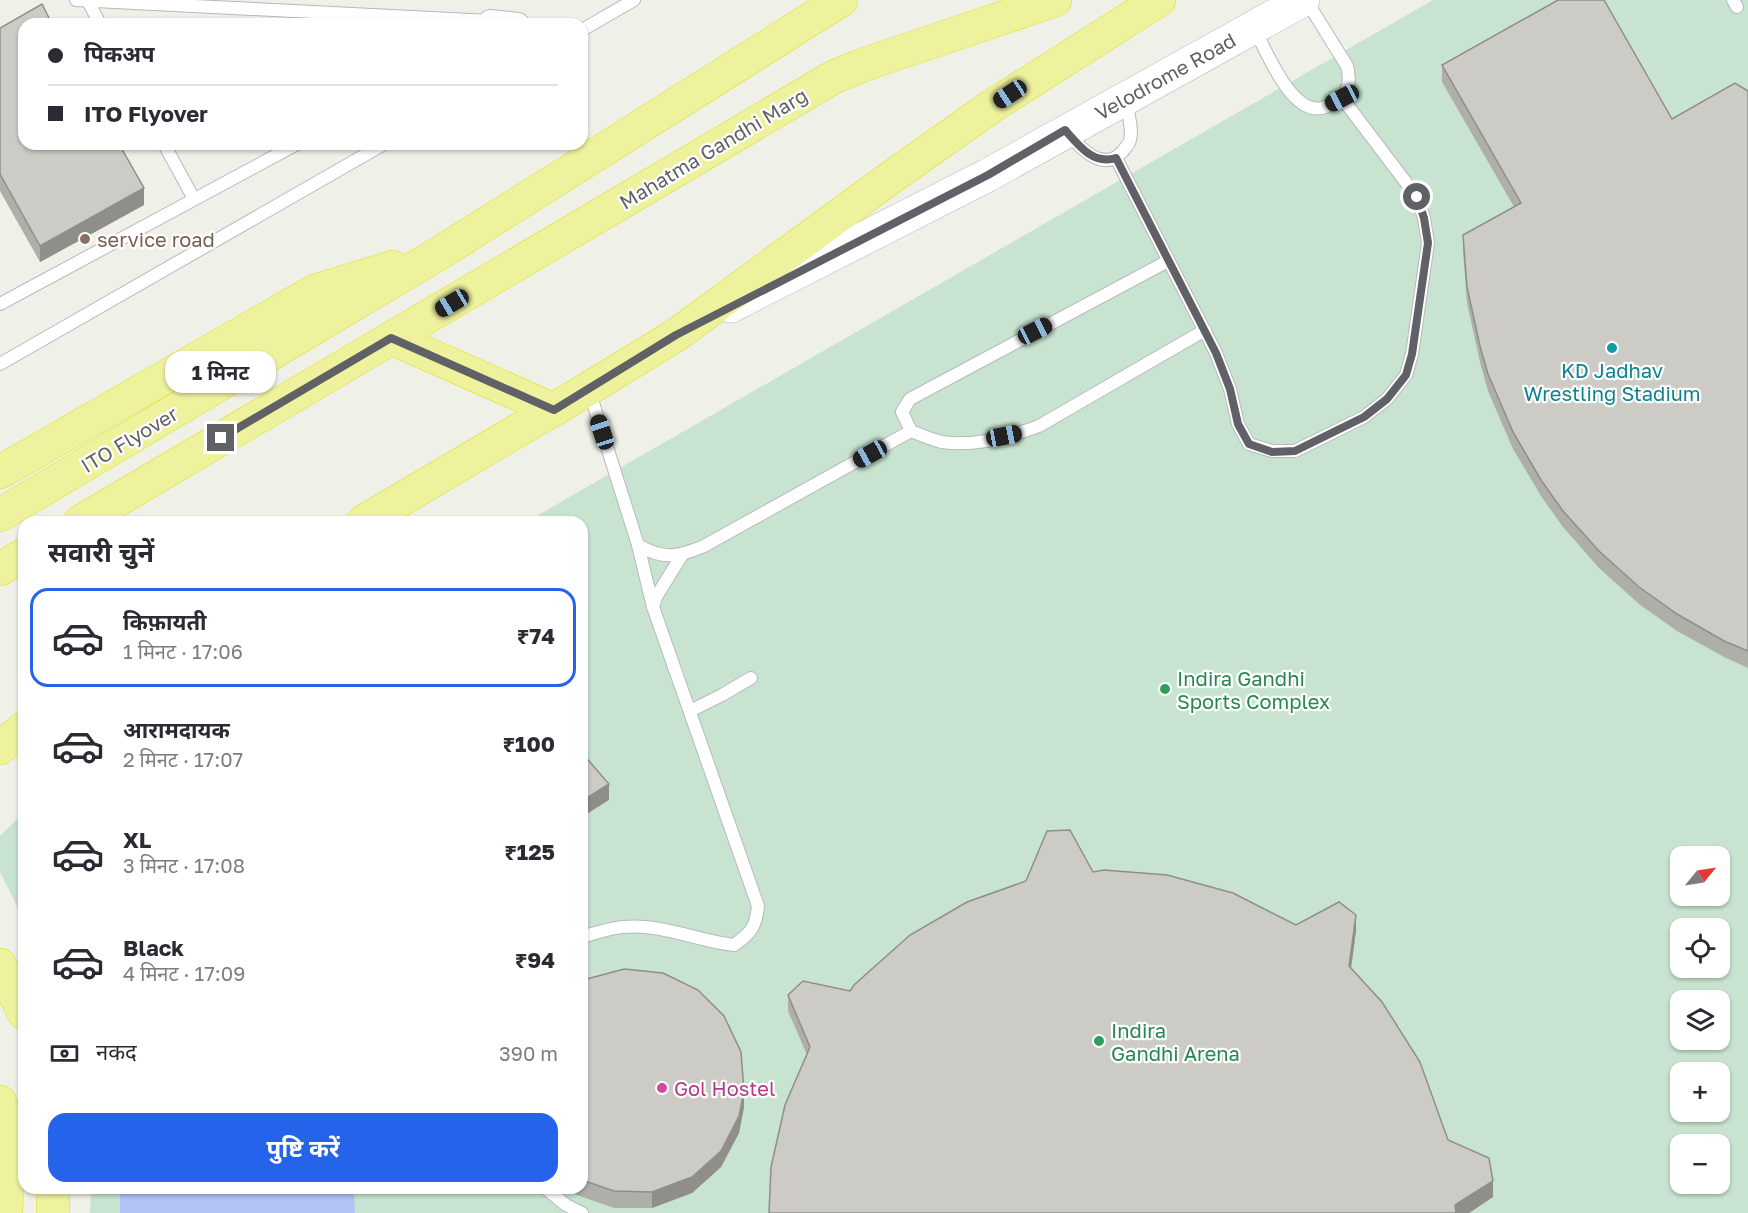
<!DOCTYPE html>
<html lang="hi">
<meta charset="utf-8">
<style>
body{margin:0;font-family:"Golos Text","Noto Sans Devanagari",sans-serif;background:#f7f7f7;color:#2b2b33;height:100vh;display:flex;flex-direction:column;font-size:22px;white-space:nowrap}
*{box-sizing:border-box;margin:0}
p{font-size:20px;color:#7c7c81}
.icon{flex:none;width:33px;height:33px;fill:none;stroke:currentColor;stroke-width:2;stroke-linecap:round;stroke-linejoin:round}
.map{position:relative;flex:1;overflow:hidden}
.details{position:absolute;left:18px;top:516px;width:570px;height:678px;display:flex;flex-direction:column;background:#fff;border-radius:18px;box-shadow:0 2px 4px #0004}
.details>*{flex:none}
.hud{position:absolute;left:18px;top:18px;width:570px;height:132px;border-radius:18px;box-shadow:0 2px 4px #0004;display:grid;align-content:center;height:132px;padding:0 30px;background:#fff}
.needle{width:39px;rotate:60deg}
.fabs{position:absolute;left:1670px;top:846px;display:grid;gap:12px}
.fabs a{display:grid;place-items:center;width:60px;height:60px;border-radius:12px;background:#fff;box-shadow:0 2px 4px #0004;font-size:30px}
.end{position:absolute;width:27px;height:27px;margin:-14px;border:8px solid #606167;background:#fff;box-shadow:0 0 0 3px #fff}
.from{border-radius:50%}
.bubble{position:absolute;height:42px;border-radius:18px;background:#fff;box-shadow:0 2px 4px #0004;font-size:20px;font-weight:700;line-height:42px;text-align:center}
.car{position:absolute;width:18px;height:36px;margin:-18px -9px;border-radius:8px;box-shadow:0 0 4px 2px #0007;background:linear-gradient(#222 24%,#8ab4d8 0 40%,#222 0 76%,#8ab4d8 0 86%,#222 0)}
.hud b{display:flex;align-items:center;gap:21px;height:57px;font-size:22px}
.hud b+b{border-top:2px solid #e1e1e2}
.hud i{width:15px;height:15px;background:#2b2b33}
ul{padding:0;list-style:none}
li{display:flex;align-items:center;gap:18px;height:99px;margin:0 12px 9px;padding:0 18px;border:3px solid transparent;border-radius:18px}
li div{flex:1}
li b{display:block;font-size:22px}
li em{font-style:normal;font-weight:700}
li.on{border-color:#2563eb}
li>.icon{width:54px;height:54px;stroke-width:1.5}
h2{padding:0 30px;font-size:27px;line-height:72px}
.pay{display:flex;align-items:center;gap:15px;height:66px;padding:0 30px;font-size:22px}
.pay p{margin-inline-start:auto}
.button{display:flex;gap:12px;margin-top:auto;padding:12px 30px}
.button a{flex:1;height:69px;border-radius:18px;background:#2563eb;color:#fff;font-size:24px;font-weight:700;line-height:69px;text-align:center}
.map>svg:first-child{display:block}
.green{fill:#c8e4d1;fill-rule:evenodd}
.water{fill:#b2c3f6}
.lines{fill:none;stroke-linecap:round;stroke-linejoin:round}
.lane-casing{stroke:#b8b8bd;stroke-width:14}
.street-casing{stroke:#b8b8bd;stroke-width:24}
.secondary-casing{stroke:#b9bac0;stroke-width:34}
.highway-casing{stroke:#e0df19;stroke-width:34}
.lane{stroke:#fff;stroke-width:12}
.street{stroke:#fff;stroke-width:22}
.secondary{stroke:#fff;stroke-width:33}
.highway{stroke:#eef29d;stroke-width:33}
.wall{fill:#afafa9}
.shaded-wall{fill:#8f8e8a}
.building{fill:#cccbc5;stroke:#8f8e8a;stroke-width:1.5}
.route{stroke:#606167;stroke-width:8}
.education-dot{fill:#8d6e63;stroke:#fff;stroke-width:2}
.culture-dot{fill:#0f9aa8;stroke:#fff;stroke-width:2}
.leisure-dot{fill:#2e9e5b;stroke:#fff;stroke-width:2}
.hotel-dot{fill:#d1479c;stroke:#fff;stroke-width:2}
.labels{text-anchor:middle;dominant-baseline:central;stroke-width:4.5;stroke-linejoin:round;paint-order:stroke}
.street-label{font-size:20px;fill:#606167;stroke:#fff}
.education-label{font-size:20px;fill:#785e54;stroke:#fff;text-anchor:start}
.culture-label{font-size:20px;fill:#0d838f;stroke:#fff}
.leisure-label{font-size:20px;fill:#27864d;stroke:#fff;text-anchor:start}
.hotel-label{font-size:20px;fill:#b23c85;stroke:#fff;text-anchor:start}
</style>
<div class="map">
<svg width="1748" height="1213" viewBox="0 0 1748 1213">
<rect width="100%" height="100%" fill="#eff0e8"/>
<g class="green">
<path d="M1433 0H1748V1213H90L91 1188H582V522H526ZM1680 856H1719V896H1680ZM1680 928H1719V968H1680ZM1680 1000H1719V1040H1680ZM1680 1072H1719V1112H1680ZM1680 1144H1719V1184H1680Z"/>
<path d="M24 812V920L0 872V836Z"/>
</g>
<path class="water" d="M120 1188H350L354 1195 355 1213H120Z"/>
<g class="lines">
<defs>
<g id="lane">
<path d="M76 0 490 21"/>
<path d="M1733 0 1737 7"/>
<path d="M88 1 100 24"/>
<path d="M1254 28C1266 50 1291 115 1322 108 1327 107 1335 102 1339 100 1350 92 1350 77 1347 66L1306 0"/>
<path d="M582 30 634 0"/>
<path d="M1068 133C1080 148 1103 173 1122 152 1125 148 1129 145 1130 140 1133 129 1128 113 1126 102"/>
<path d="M164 144 194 199"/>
<path d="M1116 158 1216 353 1230 389 1238 424 1249 444 1272 451H1295L1364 417 1387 399 1406 375 1412 354 1428 243 1424 218 1417 197 1342 98"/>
<path d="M0 304 297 144"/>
<path d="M0 364 384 144"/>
<path d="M911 431C921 435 932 440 942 442 974 447 1010 437 1039 426L1205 330"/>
<path d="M638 545C663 560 678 557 704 546L911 431 902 412 910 399 1168 261"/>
<path d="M653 607 656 597 682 555"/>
<path d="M690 711 722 695 751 678"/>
<path d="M582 937C595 933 610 928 623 927 661 923 697 941 734 945 751 933 756 927 758 906L653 607 638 545 589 390"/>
<path d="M545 1188 566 1205 582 1213"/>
</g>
<path id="street" d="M490 21 518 24"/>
<path id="secondary" d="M731 306 988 175 1303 0"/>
<g id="highway">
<path d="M391 338 554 410"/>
<path d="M0 472 315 291 393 267"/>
<path d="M0 515 443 251 841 0"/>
<path d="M80 522 832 78 860 66 1055 0"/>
<path d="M363 522 588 389 676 335 886 181 992 106 1159 0"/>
<path d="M0 569 24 555"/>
<path d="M0 748 24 728"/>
<path d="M0 965 24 1013"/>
<path d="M0 1102 8 1133 6 1213"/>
<path d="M53 1213V1188"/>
</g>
</defs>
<use href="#lane" class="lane-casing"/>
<use href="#street" class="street-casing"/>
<use href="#secondary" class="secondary-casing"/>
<use href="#highway" class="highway-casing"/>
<use href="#lane" class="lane"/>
<use href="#street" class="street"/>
<use href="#secondary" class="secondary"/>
<use href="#highway" class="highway"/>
</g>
<g class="wall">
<path d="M0 28 144 205 40 262 0 191Z"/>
<path d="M1442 65 1672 119 1748 91V668L1724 657 1677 631 1639 604 1599 568 1563 527 1541 496 1513 449 1488 391 1480 362 1467 303 1463 252V235L1514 207 1442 82Z"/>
<path d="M1093 872 1296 925 1356 931 1351 968 1448 1140 1493 1197 1469 1213H769L807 1055 788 1011V995L850 991Z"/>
<path d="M582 981 744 1107 739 1133 721 1167 692 1193 652 1208H614L577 1195 569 1188H582Z"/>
</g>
<g class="shaded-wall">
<path d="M144 188V205L40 262V246Z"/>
<path d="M609 784V800L582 817V801Z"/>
<path d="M1356 915V931L1349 982V966Z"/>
<path d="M744 1091V1107L739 1133 721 1167 692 1193 652 1208V1192Z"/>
<path d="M1493 1181V1197L1469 1213H1455V1205Z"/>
</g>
<g class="building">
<path d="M1558 0H1604L1672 119 1735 83 1748 91V651L1724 641 1677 614 1639 587 1599 551 1563 511 1541 480 1513 432 1488 374 1480 346 1467 287 1463 235 1521 203 1442 65Z"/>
<path d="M42 4 52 24H24V144H119L144 188 40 246 0 174V28Z"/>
<path d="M582 753 609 784 582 801Z"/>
<path d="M1070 830 1093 872 1104 870 1167 875 1233 893 1296 925 1339 902 1356 915 1349 966 1382 1002 1420 1062 1448 1140 1489 1158 1493 1181 1455 1205 1456 1213H769L771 1167 785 1105 810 1047 788 995 803 981 850 991 854 985 910 935 967 902 1026 881 1047 831Z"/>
<path d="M624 969 663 973 698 990 724 1016 741 1052 744 1091 739 1116 721 1151 692 1177 652 1192 614 1191 582 1180V981L587 979Z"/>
</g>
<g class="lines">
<path class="route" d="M221 438 391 338 554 410 676 335 988 175 1065 130C1079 146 1093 165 1116 158L1216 353 1230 389 1238 424 1249 444 1272 452 1295 451 1364 417 1387 399 1406 375 1412 354 1428 243 1424 218 1417 197"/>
</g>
<circle class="education-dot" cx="85" cy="239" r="6"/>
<circle class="culture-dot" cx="1612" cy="348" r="6"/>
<g class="leisure-dot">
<circle cx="1165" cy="689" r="6"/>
<circle cx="1099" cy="1041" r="6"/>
</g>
<circle class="hotel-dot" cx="662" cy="1088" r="6"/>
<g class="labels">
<g class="street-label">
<text transform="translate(1165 76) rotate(-29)">Velodrome Road</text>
<text transform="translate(713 148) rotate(-31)">Mahatma Gandhi Marg</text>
<text transform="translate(129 439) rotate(-31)">ITO Flyover</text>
</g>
<g class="education-label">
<text x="97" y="239">service road</text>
</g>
<g class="culture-label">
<text x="1612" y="370">KD Jadhav<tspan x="1612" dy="23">Wrestling Stadium</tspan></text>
</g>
<g class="leisure-label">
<text x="1177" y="678">Indira Gandhi<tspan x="1177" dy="23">Sports Complex</tspan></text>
<text x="1111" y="1030">Indira<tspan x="1111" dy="23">Gandhi Arena</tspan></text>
</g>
<g class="hotel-label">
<text x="674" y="1088">Gol Hostel</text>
</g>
</g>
</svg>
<div class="fabs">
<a><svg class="needle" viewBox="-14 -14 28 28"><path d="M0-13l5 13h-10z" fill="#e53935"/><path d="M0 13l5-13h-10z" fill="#7c7c81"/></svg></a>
<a><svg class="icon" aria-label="locate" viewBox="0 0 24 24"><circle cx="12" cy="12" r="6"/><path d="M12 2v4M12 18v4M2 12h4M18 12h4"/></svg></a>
<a><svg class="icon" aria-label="layers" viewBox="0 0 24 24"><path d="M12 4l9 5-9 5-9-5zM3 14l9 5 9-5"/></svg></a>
<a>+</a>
<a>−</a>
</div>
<i class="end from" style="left:1417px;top:197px"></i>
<i class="end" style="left:221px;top:438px"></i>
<div class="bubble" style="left:165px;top:351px;width:111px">1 मिनट</div>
<i class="car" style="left:1010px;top:94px;rotate:237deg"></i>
<i class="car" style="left:1342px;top:98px;rotate:242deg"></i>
<i class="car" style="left:452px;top:303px;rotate:239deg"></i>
<i class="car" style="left:1035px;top:331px;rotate:63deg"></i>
<i class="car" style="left:602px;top:432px;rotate:342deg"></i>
<i class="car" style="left:1004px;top:436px;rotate:79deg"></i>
<i class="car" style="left:870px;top:454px;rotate:241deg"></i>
<div class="hud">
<b><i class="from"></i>पिकअप</b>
<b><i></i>ITO Flyover</b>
</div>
<section class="details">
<h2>सवारी चुनें</h2>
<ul>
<li class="on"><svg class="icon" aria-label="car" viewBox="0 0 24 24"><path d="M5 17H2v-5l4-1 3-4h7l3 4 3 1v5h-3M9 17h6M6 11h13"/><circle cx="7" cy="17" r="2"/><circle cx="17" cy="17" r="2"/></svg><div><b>किफ़ायती</b><p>1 मिनट · 17:06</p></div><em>₹74</em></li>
<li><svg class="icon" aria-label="car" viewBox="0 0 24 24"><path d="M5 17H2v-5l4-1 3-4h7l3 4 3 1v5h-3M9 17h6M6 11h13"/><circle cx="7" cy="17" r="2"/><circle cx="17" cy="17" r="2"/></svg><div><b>आरामदायक</b><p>2 मिनट · 17:07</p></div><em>₹100</em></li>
<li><svg class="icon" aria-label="car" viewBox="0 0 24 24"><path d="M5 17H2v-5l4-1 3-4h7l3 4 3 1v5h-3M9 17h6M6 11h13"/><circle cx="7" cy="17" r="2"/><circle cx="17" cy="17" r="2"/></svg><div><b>XL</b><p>3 मिनट · 17:08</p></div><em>₹125</em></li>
<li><svg class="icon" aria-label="car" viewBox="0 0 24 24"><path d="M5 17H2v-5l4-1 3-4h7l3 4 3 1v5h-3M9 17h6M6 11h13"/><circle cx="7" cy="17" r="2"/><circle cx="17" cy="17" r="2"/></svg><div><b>Black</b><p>4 मिनट · 17:09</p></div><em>₹94</em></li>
</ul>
<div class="pay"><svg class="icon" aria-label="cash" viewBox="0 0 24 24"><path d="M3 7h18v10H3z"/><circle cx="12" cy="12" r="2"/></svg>नकद<p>390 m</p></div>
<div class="button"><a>पुष्टि करें</a></div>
</section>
</div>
